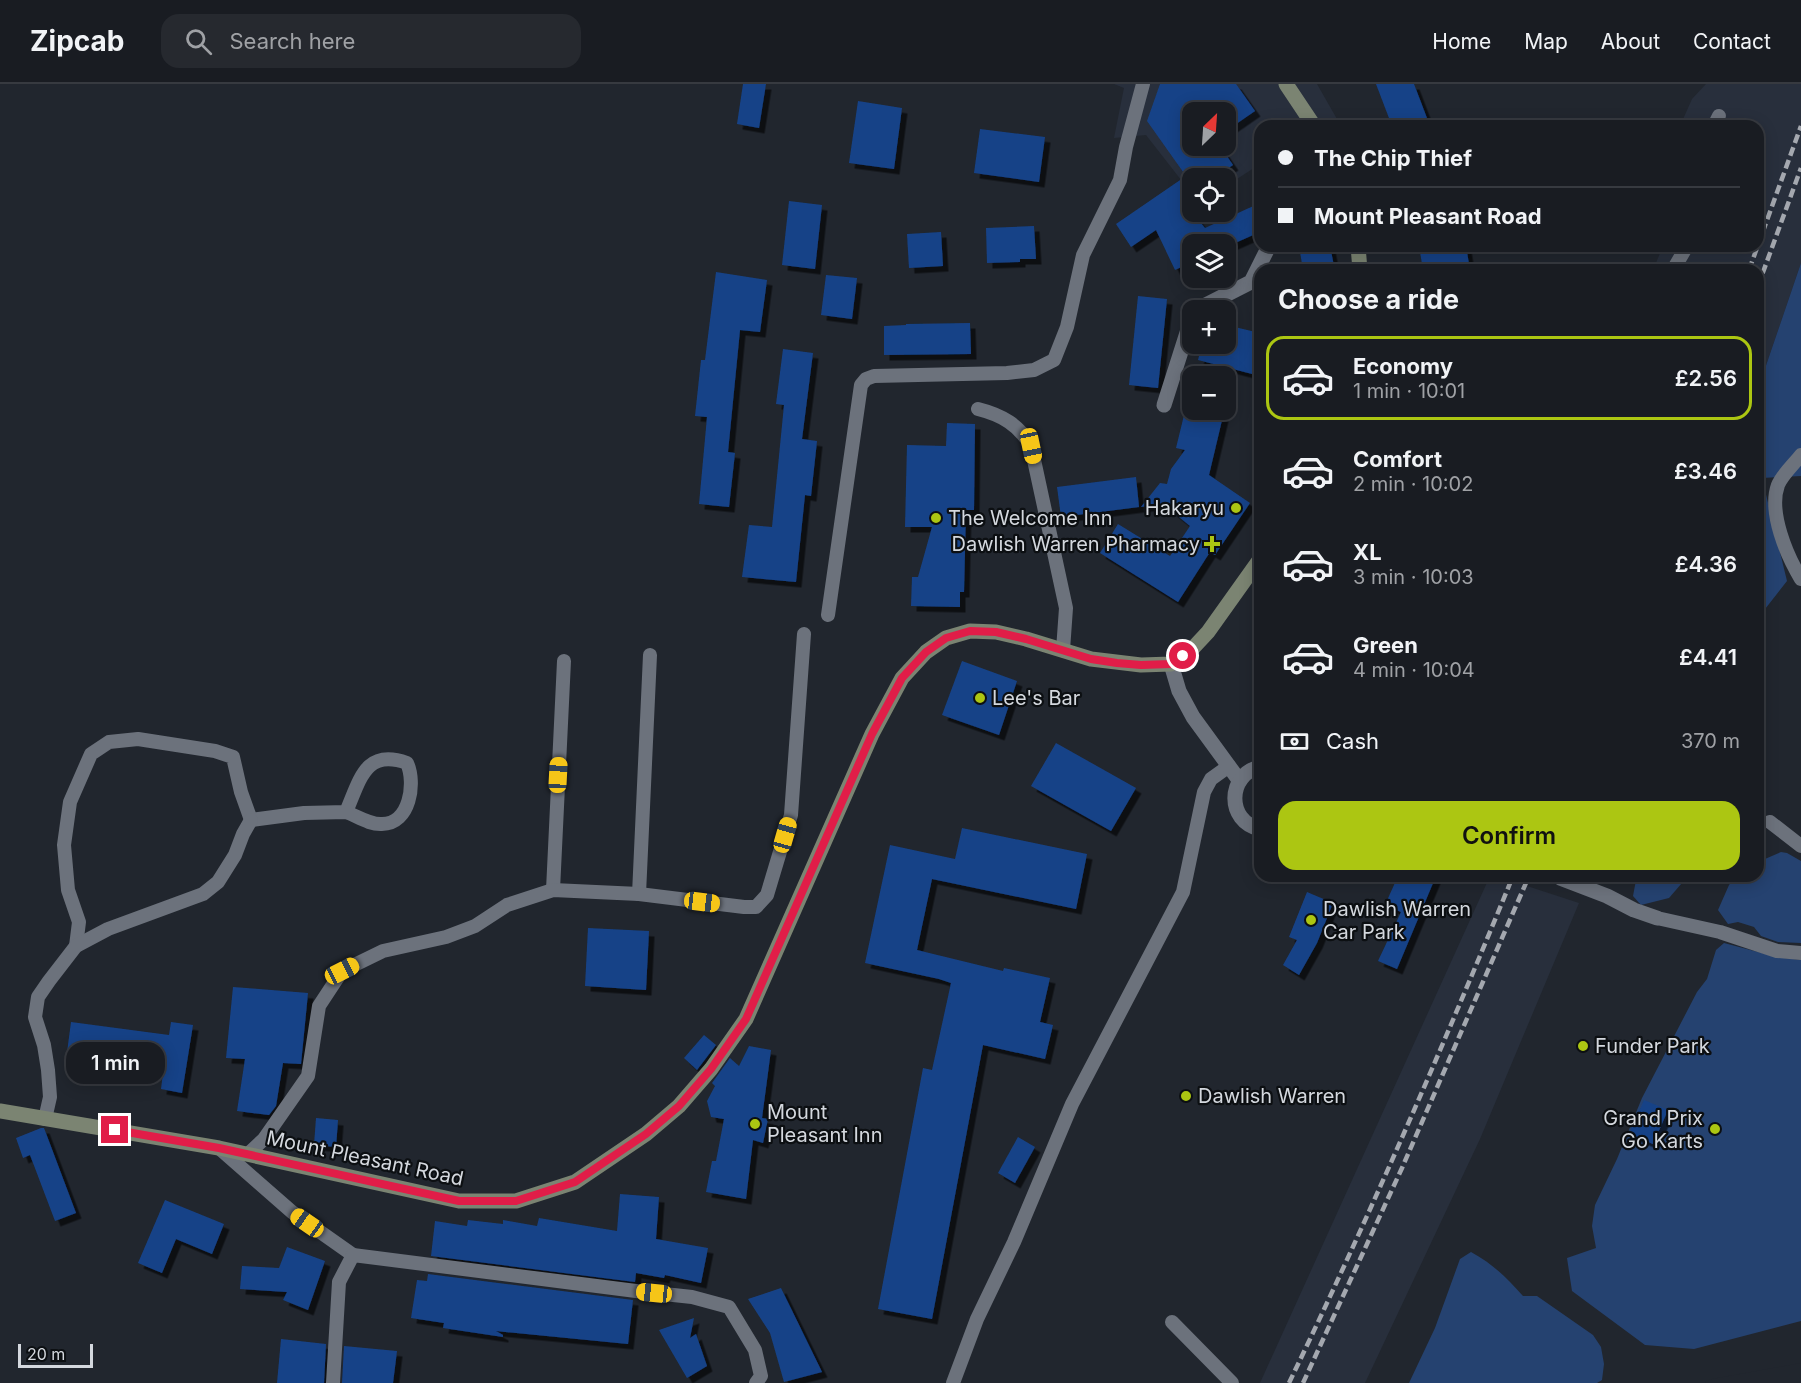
<!DOCTYPE html>
<meta charset="utf-8">
<style>
body{margin:0;font-family:Inter,sans-serif;background:#26292f;color:#f1f3f6;height:100vh;display:flex;flex-direction:column;font-size:22px;white-space:nowrap}
*{box-sizing:border-box;margin:0}
p{font-size:20px;color:#9fa1a5}
.icon{flex:none;width:33px;height:33px;fill:none;stroke:currentColor;stroke-width:2;stroke-linecap:round;stroke-linejoin:round}
.map{position:relative;flex:1;overflow:hidden}
.sheet{position:absolute;left:1254px;top:180px;width:510px;height:618px;display:flex;flex-direction:column;background:#191c22;border-radius:18px;box-shadow:0 3px 15px #0003,0 0 0 2px #373a40}
.sheet>*{flex:none}
.banner{position:absolute;left:1254px;top:36px;width:510px;height:132px;border-radius:18px;box-shadow:0 3px 15px #0003,0 0 0 2px #373a40;display:grid;align-content:center;height:132px;padding:0 24px;background:#191c22}
.needle{width:39px;rotate:25deg}
.fabs{position:absolute;left:1182px;top:18px;display:grid;gap:12px}
.fabs a{display:grid;place-items:center;width:54px;height:54px;border-radius:12px;background:#191c22;box-shadow:0 3px 15px #0003,0 0 0 2px #373a40;font-size:30px}
.scale{position:absolute;left:18px;bottom:15px;width:75px;box-sizing:border-box;padding-left:6px;border:3px solid #d4d8de;border-top:0;font-size:16px;line-height:21px;white-space:nowrap;color:#d4d8de;-webkit-text-stroke:4px #0c0f12;paint-order:stroke}
.end{position:absolute;width:27px;height:27px;margin:-14px;border:8px solid #e11d48;background:#fff;box-shadow:0 0 0 3px #fff}
.from{border-radius:50%}
.bubble{position:absolute;height:42px;border-radius:18px;background:#191c22;box-shadow:0 3px 15px #0003,0 0 0 2px #373a40;font-size:20px;font-weight:600;line-height:42px;text-align:center}
.car{position:absolute;width:18px;height:36px;margin:-18px -9px;border-radius:8px;box-shadow:0 0 4px 2px #0007;background:linear-gradient(#f5c518 24%,#345 0 40%,#f5c518 0 76%,#345 0 86%,#f5c518 0)}
.banner b{display:flex;align-items:center;gap:21px;height:57px;font-size:22px}
.banner b+b{border-top:2px solid #373a40}
.banner i{width:15px;height:15px;background:#f1f3f6}
ul{padding:0;list-style:none}
li{display:flex;align-items:center;gap:18px;height:84px;margin:0 12px 9px;padding:0 12px;border:3px solid transparent;border-radius:18px}
li div{flex:1}
li b{display:block;font-size:22px}
li em{font-style:normal;font-weight:600}
li.current{border-color:#acc612}
li>.icon{width:54px;height:54px;stroke-width:1.5}
h2{padding:0 24px;font-size:27px;line-height:72px}
.pay{display:flex;align-items:center;gap:15px;height:66px;padding:0 24px;font-size:22px}
.pay p{margin-inline-start:auto}
.cta{display:flex;gap:12px;margin-top:auto;padding:12px 24px}
.cta a{flex:1;height:69px;border-radius:18px;background:#acc612;color:#111;font-size:24px;font-weight:600;line-height:69px;text-align:center}
header{display:flex;align-items:center;gap:36px;box-sizing:border-box;height:84px;padding:0 30px;background:#191c22;border-bottom:2px solid #373a40}
header strong{font-size:28px}
nav{display:flex;gap:33px;margin-inline-start:auto;font-size:21px}
.search{width:420px;height:54px;background:#26292f;display:flex;align-items:center;gap:15px;box-sizing:border-box;padding:0 21px;border-radius:18px;color:#9fa1a5;font-size:22px}
.map>svg:first-child{display:block}
.built{fill:#282f3c;fill-rule:evenodd}
.green{fill:#254270}
.pier{fill:#21262e}
.building{fill:#164287;filter:url(#shadow)}
.lines{fill:none;stroke-linecap:round;stroke-linejoin:round}
.lane{stroke:#6c727c;stroke-width:14}
.street{stroke:#6c727c;stroke-width:15}
.secondary{stroke:#7b8472;stroke-width:15}
.rail{stroke:#a4a8af;stroke-width:4.5;stroke-dasharray:9 4.5;stroke-linecap:butt}
.route{stroke:#e11d48;stroke-width:8}
.poi-dot{fill:#acc612;stroke:#0c0f12;stroke-width:2}
.labels{text-anchor:middle;dominant-baseline:central;stroke-width:4.5;stroke-linejoin:round;paint-order:stroke}
.poi-label{font-size:20px;fill:#d4d8de;stroke:#0c0f12;text-anchor:start}
.street-label{font-size:20px;fill:#d4d8de;stroke:#0c0f12}
</style>
<header>
<strong>Zipcab</strong>
<div class="search"><svg class="icon" aria-label="search" viewBox="0 0 24 24"><circle cx="10" cy="10" r="6"/><path d="M15 15l6 6"/></svg>Search here</div>
<nav><a>Home</a><a>Map</a><a>About</a><a>Contact</a></nav>
</header>
<div class="map">
<svg width="1801" height="1299" viewBox="0 0 1801 1299">
<defs>
<filter id="shadow"><feDropShadow dx="5.5" dy="5.5" stdDeviation="0" flood-color="#0009"/></filter>
</defs>
<rect width="100%" height="100%" fill="#21262e"/>
<g class="built">
<path d="M1114 0H1317L1341 42H1260V91L1254 84 1226 102V94H1192V110L1146 51 1114 54 1124 4ZM1192 28H1226V62H1192Z"/>
<path d="M1706 0H1801V179L1758 305V186H1653L1663 162H1758V42H1680L1692 15Z"/>
<path d="M1490 792H1496L1579 819 1480 1055 1365 1299H1260Z"/>
</g>
<g class="green">
<path d="M1801 179V392L1762 394 1787 497 1758 534V305Z"/>
<path d="M1781 768 1787 769 1801 777V859L1778 858 1761 852 1754 843 1738 838 1728 840 1718 826 1729 801 1736 792H1758V778Z"/>
<path d="M1642 792H1688L1669 814 1641 821 1633 812 1636 796Z"/>
<path d="M1724 859 1777 873 1801 876V1237L1694 1265 1645 1261 1572 1207 1567 1174 1596 1164 1592 1142 1595 1121 1617 1075 1642 1014 1697 908 1707 895 1716 866Z"/>
<path d="M1471 1168C1493 1180 1506 1193 1523 1212H1537L1593 1251 1601 1263 1604 1280 1602 1296 1597 1299H1409L1435 1244 1460 1175Z"/>
</g>
<path class="pier" d="M1801 1279V1299H1705L1706 1297 1712 1295Z"/>
<g class="building">
<path d="M743 0H766L759 44 737 40Z"/>
<path d="M1160 0H1236L1255 27 1226 47V28H1192V62H1220L1233 81 1213 94H1192V128L1205 144 1260 119V148L1226 163V160H1192V178L1175 186 1156 146 1131 163 1116 140 1186 92 1147 37Z"/>
<path d="M1376 0H1414L1430 42H1392Z"/>
<path d="M858 17 902 24 894 85 849 79Z"/>
<path d="M980 45 1045 53 1039 98 974 89Z"/>
<path d="M789 117 822 121 815 185 782 181Z"/>
<path d="M1034 142 1036 175H1020V178L987 179 986 144Z"/>
<path d="M941 148 943 182 909 184 907 150Z"/>
<path d="M1299 162H1330L1334 182 1303 186Z"/>
<path d="M1419 162H1466L1470 186H1423Z"/>
<path d="M716 188 767 196 760 248 740 246 728 368 735 369 729 423 699 420 707 333 695 332 701 276H705Z"/>
<path d="M826 191 857 194 852 235 821 231Z"/>
<path d="M1138 212 1167 215 1158 304 1129 301Z"/>
<path d="M970 239 971 270 884 271V242L906 241V240Z"/>
<path d="M1226 241 1260 249V277L1256 291 1198 276 1202 260H1226Z"/>
<path d="M783 265 813 269 802 355 817 357 811 412 805 411 796 498 742 493 749 441 772 443 784 321 776 320Z"/>
<path d="M1186 323 1223 332 1209 391 1250 419 1215 471 1210 468 1178 518 1100 469 1118 440 1170 472 1190 442 1163 420 1141 423 1160 399 1167 400 1171 385 1185 366 1176 364Z"/>
<path d="M947 339 975 340 974 426H966L964 508H960V523L911 522 912 493H918L932 443H905L907 361 946 362Z"/>
<path d="M1136 393 1139 423 1061 433 1057 403Z"/>
<path d="M962 577 1017 597 999 651 942 631Z"/>
<path d="M1056 659 1136 704 1111 747 1031 702Z"/>
<path d="M962 744 1087 770 1076 825 932 795 917 866 1003 887 1004 884 1050 894 1040 938 1053 941 1045 975 983 961 932 1235 878 1225 923 984 932 986 951 899 939 895 865 879 890 761 955 775Z"/>
<path d="M1398 792H1436L1397 885 1378 877 1401 828 1385 821Z"/>
<path d="M1307 808 1333 819 1317 859 1299 891 1283 881 1297 856 1289 853Z"/>
<path d="M588 844 649 847 646 906 585 902Z"/>
<path d="M233 903 308 909 301 980 283 979 276 1022 269 1031 237 1027 245 975 226 974Z"/>
<path d="M71 938 169 951 171 938 193 941 182 1009 161 1005 163 989 66 976Z"/>
<path d="M704 951 716 961 697 986 684 974Z"/>
<path d="M749 962 771 966 762 1034 768 1035 763 1059 753 1056 746 1115 706 1108 712 1077H716L724 1035 711 1033 707 1017 715 1002 712 999 730 974 739 982Z"/>
<path d="M1644 1016 1668 1026 1653 1060 1629 1050Z"/>
<path d="M316 1034 338 1036 336 1063 314 1061Z"/>
<path d="M41 1044H44L76 1129 55 1137 30 1071 23 1074 16 1054Z"/>
<path d="M1018 1053 1035 1063 1015 1099 998 1089Z"/>
<path d="M620 1110 659 1113 656 1155 708 1164 701 1199 665 1191 664 1194 636 1189 635 1198 431 1172 435 1137 467 1142 468 1136 503 1140V1136L537 1142 539 1134 617 1147Z"/>
<path d="M165 1116 224 1140 212 1170 176 1155 162 1189 138 1179Z"/>
<path d="M287 1163 325 1177 308 1226 283 1216 287 1208 240 1205 242 1182 279 1184Z"/>
<path d="M428 1190 633 1216 628 1260 496 1247 503 1251V1253L443 1244 444 1239 411 1234 417 1196 427 1197Z"/>
<path d="M781 1204 822 1288 784 1298 770 1249 748 1215Z"/>
<path d="M694 1234 690 1254 696 1250 707 1282 687 1294 659 1246Z"/>
<path d="M281 1255 326 1260 324 1299H277Z"/>
<path d="M344 1262 397 1267 393 1299H342Z"/>
</g>
<g class="lines">
<g class="lane">
<path d="M1714 42 1719 32"/>
<path d="M1673 186 1687 162"/>
<path d="M978 325C1002 331 1019 341 1031 362L1066 524 1063 566"/>
<path d="M1801 371C1794 380 1782 391 1778 401 1768 428 1787 472 1801 495"/>
<path d="M828 531 861 301 866 295 874 292 1007 289 1034 286 1054 276 1067 243 1083 171 1120 96 1126 63 1143 0"/>
<path d="M251 736 304 729 346 728C360 696 365 664 407 679 416 699 410 740 382 740 370 741 357 732 346 728"/>
<path d="M1770 738 1801 762"/>
<path d="M553 806 564 577"/>
<path d="M639 810 650 571"/>
<path d="M1657 834 1720 848 1777 867 1801 869"/>
<path d="M76 862 79 838 68 806 64 761 70 718 91 670 109 658 138 655 215 667 233 673 241 708 251 736"/>
<path d="M45 1035 50 1013 48 986 44 961 35 933 38 913 49 897 76 862 108 845 203 810 218 798 235 771 243 750 251 736"/>
<path d="M219 1064 292 1128 353 1171"/>
<path d="M248 1070 264 1055 308 992 319 922 342 887 383 867 446 853 475 842 507 821 553 806 639 810 744 823H756L767 811 791 731 804 550"/>
<path d="M1172 1238 1232 1299"/>
<path d="M333 1299 339 1198 353 1171 636 1207 692 1213 729 1223 755 1266 761 1292 756 1299"/>
<path d="M953 1299 977 1235 1014 1158 1072 1020 1183 808 1204 708 1211 695 1229 682"/>
</g>
<g class="street">
<path d="M1196 226 1251 198 1269 162"/>
<path d="M1164 321 1192 233"/>
<path d="M1171 580 1179 607 1193 633 1239 696"/>
<path d="M1260 683C1227 690 1226 738 1260 745"/>
<path d="M1560 794 1607 812 1634 826 1657 834"/>
</g>
<g class="secondary">
<path d="M1286 0 1314 42"/>
<path d="M1358 162 1360 186"/>
<path d="M0 1027 219 1064 459 1117H516L575 1098 646 1050 679 1022 711 985 746 935 872 650 902 594 926 568 946 554 970 547 996 548 1026 555 1091 575 1141 581 1171 580 1194 563 1208 548 1260 475"/>
</g>
<g class="rail">
<path d="M1749 186 1801 42"/>
<path d="M1758 202 1801 84"/>
<path d="M1289 1299C1369 1133 1443 963 1513 792"/>
<path d="M1303 1299 1402 1084 1529 792"/>
</g>
</g>
<g class="lines">
<path class="route" d="M115 1046 219 1064 459 1117H516L575 1098 646 1050 679 1022 711 985 746 935 872 650 902 594 926 568 946 554 970 547 996 548 1026 555 1091 575 1117 579 1141 581 1171 580 1183 572"/>
</g>
<g class="poi-dot">
<circle cx="1236" cy="424" r="6"/>
<circle cx="936" cy="434" r="6"/>
<path d="M1209 451h6v6h6v6h-6v6h-6v-6h-6v-6h6z"/>
<circle cx="980" cy="614" r="6"/>
<circle cx="1311" cy="836" r="6"/>
<circle cx="1583" cy="962" r="6"/>
<circle cx="1186" cy="1012" r="6"/>
<circle cx="755" cy="1040" r="6"/>
<circle cx="1715" cy="1045" r="6"/>
</g>
<g class="labels">
<g class="poi-label">
<text x="1224" y="424" text-anchor="end">Hakaryu</text>
<text x="948" y="434">The Welcome Inn</text>
<text x="1200" y="460" text-anchor="end">Dawlish Warren Pharmacy</text>
<text x="992" y="614">Lee's Bar</text>
<text x="1323" y="825">Dawlish Warren<tspan x="1323" dy="23">Car Park</tspan></text>
<text x="1595" y="962">Funder Park</text>
<text x="1198" y="1012">Dawlish Warren</text>
<text x="767" y="1028">Mount<tspan x="767" dy="23">Pleasant Inn</tspan></text>
<text x="1703" y="1034" text-anchor="end">Grand Prix<tspan x="1703" dy="23">Go Karts</tspan></text>
</g>
<g class="street-label">
<text transform="translate(365 1074) rotate(12)">Mount Pleasant Road</text>
</g>
</g>
</svg>
<div class="fabs">
<a><svg class="needle" viewBox="-14 -14 28 28"><path d="M0-13l5 13h-10z" fill="#e53935"/><path d="M0 13l5-13h-10z" fill="#9fa1a5"/></svg></a>
<a><svg class="icon" aria-label="locate" viewBox="0 0 24 24"><circle cx="12" cy="12" r="6"/><path d="M12 2v4M12 18v4M2 12h4M18 12h4"/></svg></a>
<a><svg class="icon" aria-label="layers" viewBox="0 0 24 24"><path d="M12 4l9 5-9 5-9-5zM3 14l9 5 9-5"/></svg></a>
<a>+</a>
<a>−</a>
</div>
<div class="scale">20 m</div>
<i class="end from" style="left:1183px;top:572px"></i>
<i class="end" style="left:115px;top:1046px"></i>
<div class="bubble" style="left:66px;top:958px;width:99px">1 min</div>
<i class="car" style="left:1031px;top:362px;rotate:168deg"></i>
<i class="car" style="left:558px;top:691px;rotate:3deg"></i>
<i class="car" style="left:785px;top:751px;rotate:16deg"></i>
<i class="car" style="left:702px;top:818px;rotate:97deg"></i>
<i class="car" style="left:342px;top:887px;rotate:63deg"></i>
<i class="car" style="left:307px;top:1139px;rotate:305deg"></i>
<i class="car" style="left:654px;top:1209px;rotate:276deg"></i>
<div class="banner">
<b><i class="from"></i>The Chip Thief</b>
<b><i></i>Mount Pleasant Road</b>
</div>
<section class="sheet">
<h2>Choose a ride</h2>
<ul>
<li class="current"><svg class="icon" aria-label="car" viewBox="0 0 24 24"><path d="M5 17H2v-5l4-1 3-4h7l3 4 3 1v5h-3M9 17h6M6 11h13"/><circle cx="7" cy="17" r="2"/><circle cx="17" cy="17" r="2"/></svg><div><b>Economy</b><p>1 min · 10:01</p></div><em>£2.56</em></li>
<li><svg class="icon" aria-label="car" viewBox="0 0 24 24"><path d="M5 17H2v-5l4-1 3-4h7l3 4 3 1v5h-3M9 17h6M6 11h13"/><circle cx="7" cy="17" r="2"/><circle cx="17" cy="17" r="2"/></svg><div><b>Comfort</b><p>2 min · 10:02</p></div><em>£3.46</em></li>
<li><svg class="icon" aria-label="car" viewBox="0 0 24 24"><path d="M5 17H2v-5l4-1 3-4h7l3 4 3 1v5h-3M9 17h6M6 11h13"/><circle cx="7" cy="17" r="2"/><circle cx="17" cy="17" r="2"/></svg><div><b>XL</b><p>3 min · 10:03</p></div><em>£4.36</em></li>
<li><svg class="icon" aria-label="car" viewBox="0 0 24 24"><path d="M5 17H2v-5l4-1 3-4h7l3 4 3 1v5h-3M9 17h6M6 11h13"/><circle cx="7" cy="17" r="2"/><circle cx="17" cy="17" r="2"/></svg><div><b>Green</b><p>4 min · 10:04</p></div><em>£4.41</em></li>
</ul>
<div class="pay"><svg class="icon" aria-label="cash" viewBox="0 0 24 24"><path d="M3 7h18v10H3z"/><circle cx="12" cy="12" r="2"/></svg>Cash<p>370 m</p></div>
<div class="cta"><a>Confirm</a></div>
</section>
</div>
